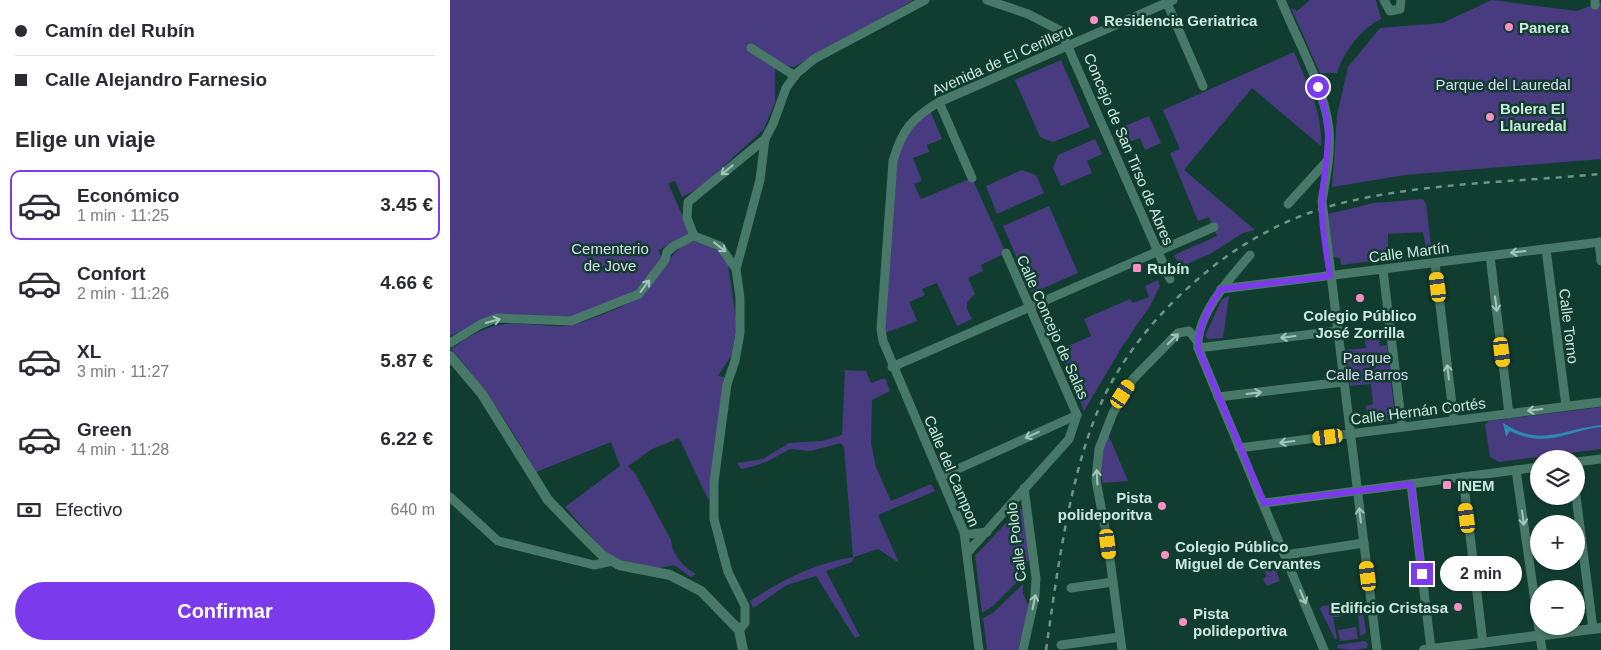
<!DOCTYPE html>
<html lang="es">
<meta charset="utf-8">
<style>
body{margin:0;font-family:Helvetica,sans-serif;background:#f2f2f3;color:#2b2b33;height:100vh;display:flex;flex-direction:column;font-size:19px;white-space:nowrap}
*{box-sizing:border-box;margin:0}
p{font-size:16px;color:#7c7c81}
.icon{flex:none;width:28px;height:28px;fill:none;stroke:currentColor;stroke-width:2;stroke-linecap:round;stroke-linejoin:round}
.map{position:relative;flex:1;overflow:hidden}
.panel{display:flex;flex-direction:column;background:#fff;width:450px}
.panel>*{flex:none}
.banner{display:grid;align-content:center;height:110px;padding:0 15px;background:#fff}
.tools{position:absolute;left:1080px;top:450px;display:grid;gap:10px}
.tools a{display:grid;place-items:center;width:55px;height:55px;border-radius:50%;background:#fff;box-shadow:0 1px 4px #0004;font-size:25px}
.end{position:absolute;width:22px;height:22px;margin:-11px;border:6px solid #7c3aed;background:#fff;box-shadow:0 0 0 2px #fff}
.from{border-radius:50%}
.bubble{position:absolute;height:35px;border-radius:18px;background:#fff;box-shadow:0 1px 4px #0004;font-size:16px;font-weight:800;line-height:35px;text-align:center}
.car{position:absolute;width:15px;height:30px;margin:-15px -8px;border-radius:6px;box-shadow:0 0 4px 1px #0007;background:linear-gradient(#f5c518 24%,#345 0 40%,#f5c518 0 76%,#345 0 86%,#f5c518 0)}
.banner b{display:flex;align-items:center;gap:18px;height:48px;font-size:19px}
.banner b+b{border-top:1px solid #e1e1e2}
.banner i{width:12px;height:12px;background:#2b2b33}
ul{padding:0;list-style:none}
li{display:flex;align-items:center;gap:15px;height:70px;margin:0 10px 8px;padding:0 5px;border:2px solid transparent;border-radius:10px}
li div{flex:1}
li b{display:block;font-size:19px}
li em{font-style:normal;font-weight:800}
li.active{border-color:#7c3aed}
li>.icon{width:45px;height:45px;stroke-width:1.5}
h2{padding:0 15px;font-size:22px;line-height:60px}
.pay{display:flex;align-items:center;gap:12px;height:55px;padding:0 15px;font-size:19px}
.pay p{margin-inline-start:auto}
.cta{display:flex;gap:10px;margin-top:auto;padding:10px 15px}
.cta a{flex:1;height:58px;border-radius:30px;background:#7c3aed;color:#fff;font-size:20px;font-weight:800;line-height:58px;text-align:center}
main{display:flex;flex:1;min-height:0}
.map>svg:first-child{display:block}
.green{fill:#493b7f}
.water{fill:#2b8bb3}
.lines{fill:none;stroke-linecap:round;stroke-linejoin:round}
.minor{stroke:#487867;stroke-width:9}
.tertiary{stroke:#487867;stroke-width:10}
.rail{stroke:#709488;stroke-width:2.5;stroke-dasharray:6 6;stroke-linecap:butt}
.oneway{stroke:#a4c6ba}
.route{stroke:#7c3aed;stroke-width:6}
.poi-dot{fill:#fb8fc4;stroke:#113d30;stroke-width:2}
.labels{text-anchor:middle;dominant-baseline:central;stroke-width:5;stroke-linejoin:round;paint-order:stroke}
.poi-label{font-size:15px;font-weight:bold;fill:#cce8dd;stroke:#113d30;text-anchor:start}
.street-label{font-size:15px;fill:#cce8dd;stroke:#113d30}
.park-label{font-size:15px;fill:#dddbf2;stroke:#113d30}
</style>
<main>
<section class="panel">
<div class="banner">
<b><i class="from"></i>Camín del Rubín</b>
<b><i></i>Calle Alejandro Farnesio</b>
</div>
<h2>Elige un viaje</h2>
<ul>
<li class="active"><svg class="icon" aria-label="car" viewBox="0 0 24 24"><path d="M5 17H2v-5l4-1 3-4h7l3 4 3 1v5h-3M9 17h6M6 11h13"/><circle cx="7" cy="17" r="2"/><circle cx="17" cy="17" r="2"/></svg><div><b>Económico</b><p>1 min · 11:25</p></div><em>3.45 €</em></li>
<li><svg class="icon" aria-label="car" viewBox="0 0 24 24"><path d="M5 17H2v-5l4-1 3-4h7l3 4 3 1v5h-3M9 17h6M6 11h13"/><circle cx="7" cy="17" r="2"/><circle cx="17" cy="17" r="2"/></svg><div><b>Confort</b><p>2 min · 11:26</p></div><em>4.66 €</em></li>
<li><svg class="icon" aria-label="car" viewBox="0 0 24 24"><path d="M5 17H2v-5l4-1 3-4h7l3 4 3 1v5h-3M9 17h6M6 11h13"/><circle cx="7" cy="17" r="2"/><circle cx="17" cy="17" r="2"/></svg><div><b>XL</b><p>3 min · 11:27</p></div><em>5.87 €</em></li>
<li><svg class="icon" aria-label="car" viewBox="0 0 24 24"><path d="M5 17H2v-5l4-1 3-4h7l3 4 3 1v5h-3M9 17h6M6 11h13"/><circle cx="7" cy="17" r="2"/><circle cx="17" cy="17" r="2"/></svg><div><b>Green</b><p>4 min · 11:28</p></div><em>6.22 €</em></li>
</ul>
<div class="pay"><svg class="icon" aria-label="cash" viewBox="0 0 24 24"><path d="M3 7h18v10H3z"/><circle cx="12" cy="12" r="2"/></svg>Efectivo<p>640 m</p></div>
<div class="cta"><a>Confirmar</a></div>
</section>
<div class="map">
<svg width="1151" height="650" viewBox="0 0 1151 650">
<rect width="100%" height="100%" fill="#113d30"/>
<g class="green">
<path d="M0 0H464L344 67 325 64V102L314 129 251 187 232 197 225 181 218 183 241 235 208 250 213 260 185 292 119 318 91 316 26 324 0 336Z"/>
<path d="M860 0H926L931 19C912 28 893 52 887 73H870L841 8 847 11Z"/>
<path d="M1042 0 1127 11 1151 2V159L955 175 882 187 887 115 898 67 930 28 992 23Z"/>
<path d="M844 52C857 83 873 112 871 146L802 88 734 170 805 230 793 233 760 254 730 267 724 255 767 236 759 217 748 221 720 153 730 149 713 110Z"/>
<path d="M611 60 640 127 603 142 590 137 565 80Z"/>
<path d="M479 108 492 139 477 145 479 152 463 158 472 181 464 184 471 199 522 178 556 253 531 265 533 271 518 278 525 294 517 302V309L522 319 507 326 487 283 472 289 475 295 459 302 467 321 432 334 448 144Z"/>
<path d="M699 116 711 143 695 150 690 138 674 144 668 129Z"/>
<path d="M645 139 652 154 637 161 642 173 611 186 603 168 608 155Z"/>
<path d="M572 170 586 175 594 193 547 214 536 186Z"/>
<path d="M973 199 976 204 982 252 977 254 973 232 938 234V259L891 265 890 258 883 257 878 214 924 203Z"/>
<path d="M599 206 628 273 582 293 553 226Z"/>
<path d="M245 241 267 249 277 259 287 324 281 356 268 376 274 377 259 501 229 438 202 449 178 466 186 475 221 540C222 554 233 567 246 574L241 577 224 565 209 568 167 560 153 550 115 507 170 466 161 442 86 472C59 424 37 390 1 349 12 341 28 331 41 327 65 319 92 328 117 326 128 325 174 307 184 300 208 285 219 246 245 241Z"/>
<path d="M708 280 710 286 700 306 673 345 634 411 609 350 641 336 634 319 680 299 683 303 699 297 695 286Z"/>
<path d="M779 296 773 338 758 339 755 336 772 299Z"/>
<path d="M928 329 930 346 937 345 945 416 941 421 919 425 916 406 923 404 921 384 900 386 896 350 916 348 914 331Z"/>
<path d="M395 370 416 371 421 383 435 378 440 391 422 400 421 443 426 467 441 501 481 484 485 491 428 515 449 563 428 549 404 557 402 562 376 571 410 636 405 638 366 576 337 585 303 608 300 601C334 579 363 564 403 557L394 447 391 443 360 451 340 449C323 459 310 466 291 469L287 463 313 459 339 443 372 441 392 435Z"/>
<path d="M1151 407V449L1049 462 1040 457 1035 425 1039 421Z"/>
<path d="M658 434 678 481 652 483V453Z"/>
<path d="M572 509 581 557 575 566 572 577 543 606 532 613 525 556 568 510Z"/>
<path d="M823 564 830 581 817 586 813 579 817 576 813 569Z"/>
<path d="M573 584V594L579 606 568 650H537L533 618 544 612Z"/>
<path d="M910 601 912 603 916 633 910 636 908 613 903 615 899 613 898 603Z"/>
<path d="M891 604 892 614 889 617H883L887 639H885L870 609 872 606Z"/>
<path d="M906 627 908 639 890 641 888 630Z"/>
<path d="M915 641 918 644 917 648 904 650 887 648 888 645Z"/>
</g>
<path class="water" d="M1053 423C1092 448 1112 429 1151 425V427C1116 431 1097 449 1060 431L1056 437Z"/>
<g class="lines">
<g class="minor">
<path d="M537 0 578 14 611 31 720 279"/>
<path d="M831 0C847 40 874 86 879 129 881 153 876 178 872 201L927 650"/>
<path d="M934 0 940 11 950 9 951 0"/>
<path d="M1145 0V5"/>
<path d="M717 3 753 86"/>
<path d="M301 48 345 76"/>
<path d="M489 102 522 178"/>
<path d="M838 204 878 160"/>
<path d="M1149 242 1151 261"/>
<path d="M1096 249 1116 406"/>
<path d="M800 255C780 278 746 315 748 348L874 650"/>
<path d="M1040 256 1059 414"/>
<path d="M985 263 1004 421"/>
<path d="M286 269 310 180 315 139"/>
<path d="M933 270 952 427"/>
<path d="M771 289 1151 242"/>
<path d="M0 343 31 324 47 318 121 321 189 294 215 260 217 252 224 246 244 236"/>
<path d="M748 348 887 331"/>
<path d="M442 367 764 227"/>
<path d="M768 397 893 382"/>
<path d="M789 448 1151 402"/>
<path d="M1126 462 1151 459"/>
<path d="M1066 470 1092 650"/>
<path d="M490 477 627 415"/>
<path d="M1013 477 1033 643"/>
<path d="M961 484 981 649"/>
<path d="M1126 496 1143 629"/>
<path d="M0 497 48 541 144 565 162 561"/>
<path d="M814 503 1089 467"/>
<path d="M514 532 521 534 537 532"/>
<path d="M518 552 619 439 627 415 556 253"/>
<path d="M835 555 914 543"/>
<path d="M621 588 663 582"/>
<path d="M289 630 295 623V606L278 572 264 519V482L277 384 285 361 290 333V298L286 269 270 246 244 236 237 218 238 202 315 139 323 124 336 88 346 74 364 59 475 0"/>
<path d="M611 645 670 637"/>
<path d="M529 650 514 532 433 341 431 329 443 161C452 130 462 118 489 102L723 0"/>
<path d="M573 650 585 596 586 578 574 488"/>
<path d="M672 650 658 544 646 480 649 449 663 413 683 379 728 333 739 331 747 341"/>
</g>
<g class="tertiary">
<path d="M0 356 32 394 98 500 127 530 152 555 169 565 220 575 251 591 289 630 293 650"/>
<path d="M974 650 1151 628"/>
</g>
<path class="rail" d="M596 650C608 568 622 449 664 378 686 340 715 307 748 279 787 245 833 219 884 205 967 183 1064 182 1151 174"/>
</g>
<defs><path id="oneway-shaft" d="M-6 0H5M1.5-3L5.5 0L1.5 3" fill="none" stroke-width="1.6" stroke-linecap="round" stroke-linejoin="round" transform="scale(1.25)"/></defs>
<g class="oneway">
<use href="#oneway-shaft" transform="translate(277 170) rotate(141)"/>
<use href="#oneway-shaft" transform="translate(270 247) rotate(38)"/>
<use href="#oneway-shaft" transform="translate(1068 252) rotate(173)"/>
<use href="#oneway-shaft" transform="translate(195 286) rotate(-53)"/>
<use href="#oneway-shaft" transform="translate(1046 304) rotate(83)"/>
<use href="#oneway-shaft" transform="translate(43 321) rotate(-16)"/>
<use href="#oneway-shaft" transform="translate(838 337) rotate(173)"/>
<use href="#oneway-shaft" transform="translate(723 339) rotate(-45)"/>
<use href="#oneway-shaft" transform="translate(998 372) rotate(-97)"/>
<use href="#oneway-shaft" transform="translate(804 393) rotate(-7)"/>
<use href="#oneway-shaft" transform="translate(1085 410) rotate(173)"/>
<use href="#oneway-shaft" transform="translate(582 435) rotate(156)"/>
<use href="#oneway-shaft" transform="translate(837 442) rotate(173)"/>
<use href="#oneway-shaft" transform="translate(647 477) rotate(-93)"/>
<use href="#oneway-shaft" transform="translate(910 515) rotate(-97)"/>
<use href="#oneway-shaft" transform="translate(1073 518) rotate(82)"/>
<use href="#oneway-shaft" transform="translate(853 597) rotate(67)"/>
<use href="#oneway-shaft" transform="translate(584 602) rotate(-78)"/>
</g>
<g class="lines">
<path class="route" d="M868 87C886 134 875 154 872 200 870 221 877 255 880 276L771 289C760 304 747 330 748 348L814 503 961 484 972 574"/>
</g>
<g class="poi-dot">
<circle cx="644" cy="20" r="5"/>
<circle cx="1059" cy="27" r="5"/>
<circle cx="1040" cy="117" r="5"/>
<rect x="682" y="263" width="10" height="10" rx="2.5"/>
<circle cx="910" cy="298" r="5"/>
<rect x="992" y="480" width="10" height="10" rx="2.5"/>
<circle cx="712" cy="506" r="5"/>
<circle cx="715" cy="555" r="5"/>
<circle cx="1008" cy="607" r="5"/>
<circle cx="733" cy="622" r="5"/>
</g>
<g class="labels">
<g class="poi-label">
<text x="654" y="20">Residencia Geriatrica</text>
<text x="1069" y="27">Panera</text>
<text x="1050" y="108">Bolera El<tspan x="1050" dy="17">Llauredal</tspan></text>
<text x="697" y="268">Rubín</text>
<text x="910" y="315" text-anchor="middle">Colegio Público<tspan x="910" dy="17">José Zorrilla</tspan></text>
<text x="1007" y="485">INEM</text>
<text x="702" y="497" text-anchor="end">Pista<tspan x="702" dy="17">polideporitva</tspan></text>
<text x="725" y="546">Colegio Público<tspan x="725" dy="17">Miguel de Cervantes</tspan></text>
<text x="998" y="607" text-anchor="end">Edificio Cristasa</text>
<text x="743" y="613">Pista<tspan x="743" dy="17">polideportiva</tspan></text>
</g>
<g class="street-label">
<text transform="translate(552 60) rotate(-24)">Avenida de El Cerilleru</text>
<text transform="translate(679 149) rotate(67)">Concejo de San Tirso de Abres</text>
<text transform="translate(959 252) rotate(-7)">Calle Martín</text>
<text transform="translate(1119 326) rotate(83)">Calle Torno</text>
<text transform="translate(603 327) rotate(66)">Calle Concejo de Salas</text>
<text transform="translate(968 411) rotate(-7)">Calle Hernán Cortés</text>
<text transform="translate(502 471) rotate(67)">Calle del Campon</text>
<text transform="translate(566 542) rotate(-97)">Calle Pololo</text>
</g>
<g class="park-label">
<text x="1053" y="84">Parque del Lauredal</text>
<text x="160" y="248">Cementerio<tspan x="160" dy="17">de Jove</tspan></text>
<text x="917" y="357">Parque<tspan x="917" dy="17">Calle Barros</tspan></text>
</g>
</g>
</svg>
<div class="tools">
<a><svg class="icon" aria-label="layers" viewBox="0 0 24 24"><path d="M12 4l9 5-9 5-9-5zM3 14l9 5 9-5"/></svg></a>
<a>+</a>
<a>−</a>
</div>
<i class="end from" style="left:868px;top:87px"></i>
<i class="end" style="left:972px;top:574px"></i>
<div class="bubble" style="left:990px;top:556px;width:82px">2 min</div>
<i class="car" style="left:988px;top:287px;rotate:353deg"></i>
<i class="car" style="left:1052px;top:352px;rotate:173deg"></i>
<i class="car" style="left:673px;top:394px;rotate:33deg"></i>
<i class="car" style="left:878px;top:437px;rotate:263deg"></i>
<i class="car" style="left:1017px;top:518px;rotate:353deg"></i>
<i class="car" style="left:658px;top:544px;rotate:173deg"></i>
<i class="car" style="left:918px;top:576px;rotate:353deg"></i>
</div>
</main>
